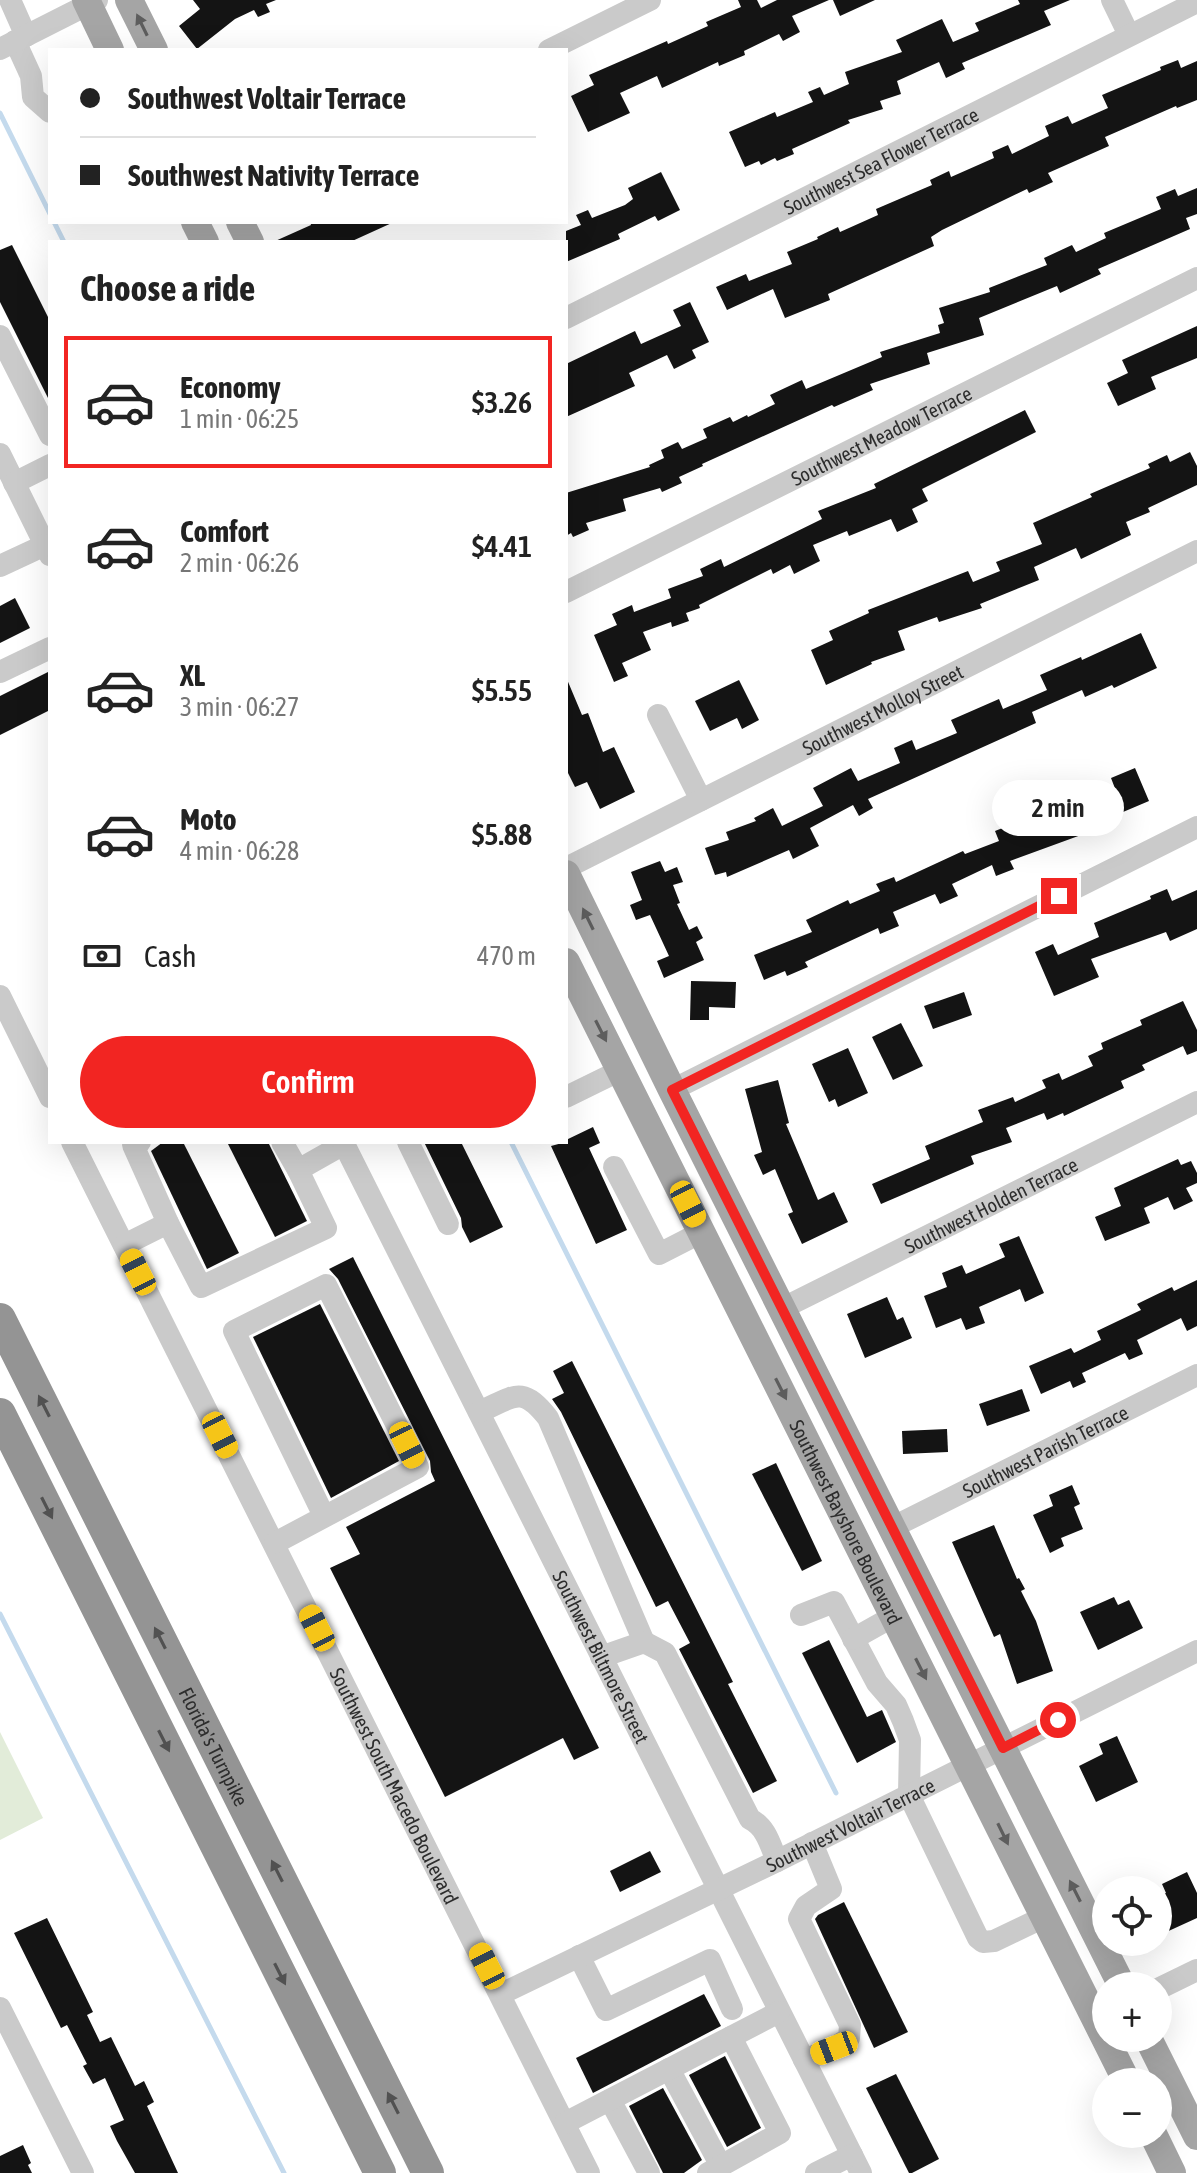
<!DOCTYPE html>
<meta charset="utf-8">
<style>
body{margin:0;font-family:"Asap Condensed",sans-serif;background:#f2f2f2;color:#222;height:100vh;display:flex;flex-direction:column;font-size:30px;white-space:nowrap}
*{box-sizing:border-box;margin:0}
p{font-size:26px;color:#767676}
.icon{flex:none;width:44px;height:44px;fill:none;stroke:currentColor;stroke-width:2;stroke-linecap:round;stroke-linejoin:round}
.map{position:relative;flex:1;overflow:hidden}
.side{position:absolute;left:48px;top:240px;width:520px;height:904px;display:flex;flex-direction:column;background:#fff;border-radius:0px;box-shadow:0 8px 32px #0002}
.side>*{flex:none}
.banner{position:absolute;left:48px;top:48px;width:520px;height:176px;border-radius:0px;box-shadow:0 8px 32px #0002;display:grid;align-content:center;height:176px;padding:0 32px;background:#fff}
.fabs{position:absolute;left:1092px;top:1876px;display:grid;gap:16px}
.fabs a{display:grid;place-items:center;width:80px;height:80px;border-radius:50%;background:#fff;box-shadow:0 8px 32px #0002;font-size:40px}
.end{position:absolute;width:36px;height:36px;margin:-18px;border:10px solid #f22522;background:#fff;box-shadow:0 0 0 4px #fff}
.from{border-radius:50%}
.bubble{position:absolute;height:56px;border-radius:28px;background:#fff;box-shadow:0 8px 32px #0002;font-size:26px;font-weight:600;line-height:56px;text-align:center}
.car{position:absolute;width:24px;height:48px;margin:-24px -12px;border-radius:10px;box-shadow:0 0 6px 2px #0007;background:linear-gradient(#f5c518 24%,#345 0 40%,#f5c518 0 76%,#345 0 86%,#f5c518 0)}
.banner b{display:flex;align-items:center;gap:28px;height:76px;font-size:30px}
.banner b+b{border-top:2px solid #e0e0e0}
.banner i{width:20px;height:20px;background:#222}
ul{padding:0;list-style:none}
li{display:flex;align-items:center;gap:24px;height:132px;margin:0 16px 12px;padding:0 16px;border:4px solid transparent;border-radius:0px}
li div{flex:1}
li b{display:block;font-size:30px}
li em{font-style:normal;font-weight:600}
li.on{border-color:#f22522}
li>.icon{width:72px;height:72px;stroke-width:1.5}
h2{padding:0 32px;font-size:36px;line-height:96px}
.pay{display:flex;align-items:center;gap:20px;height:88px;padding:0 32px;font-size:30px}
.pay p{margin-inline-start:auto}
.button{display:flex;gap:16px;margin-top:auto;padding:16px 32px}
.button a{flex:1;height:92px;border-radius:48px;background:#f22522;color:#fff;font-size:32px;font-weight:600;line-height:92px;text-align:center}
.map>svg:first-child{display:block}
.green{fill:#e2ecd9}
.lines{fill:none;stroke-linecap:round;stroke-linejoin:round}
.stream{stroke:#c4daed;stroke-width:5}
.building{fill:#141414}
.minor{stroke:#cacaca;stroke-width:22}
.major{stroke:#a5a5a5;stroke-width:28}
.highway{stroke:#949494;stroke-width:32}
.oneway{fill:#5d5d5d}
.oneway2{fill:#515151}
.route{stroke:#f22522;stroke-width:10}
.labels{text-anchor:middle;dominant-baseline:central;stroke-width:8;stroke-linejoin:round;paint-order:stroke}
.street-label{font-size:20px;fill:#2d2d2d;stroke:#fff}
</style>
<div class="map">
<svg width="1197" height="2173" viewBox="0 0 1197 2173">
<rect width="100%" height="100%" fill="#fff"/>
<path class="green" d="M0 1732 43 1818 0 1840Z"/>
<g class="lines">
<g class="stream">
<path d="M0 113 50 214"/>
<path d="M54 222 64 242"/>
<path d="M511 1142 836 1793"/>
<path d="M0 1614 284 2173"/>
</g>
</g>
<g class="building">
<path d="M193 0H276L266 4 270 12 258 17 254 10 235 19 197 49 179 26 200 9Z"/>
<path d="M738 0H757L761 8 777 0H829L792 16 800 32 783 41 779 34 744 51 745 55 719 66 718 62 662 88 657 76 620 93 630 113 588 132 571 96 594 85 589 75 667 41 668 44 708 26 706 22 741 7Z"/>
<path d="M833 0H875L840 16Z"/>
<path d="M1018 0H1070L1044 11 1051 25 962 63 965 69 946 78 939 62 897 81 901 94 880 101 883 109 848 120 850 123 792 149 794 154 777 161 775 158 761 165 759 161 745 167 729 132 775 112 777 117 813 102 808 92 820 87 824 95 849 84 845 72 902 52 896 40 942 19 953 42 979 31 975 23 1020 4Z"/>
<path d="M1178 60 1181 68 1197 61V100L1177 108 1176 106 1105 137 1109 146 1048 173 1053 182 1029 193 1027 189 942 230 931 237 934 246 828 294 830 300 785 318 773 289 727 310 716 287 746 274 749 281 792 264 787 252 818 239 817 237 838 227 840 232 878 215 876 209 932 185 930 180 949 171 951 177 994 158 992 152 1008 145 1012 154 1049 136 1045 126 1068 116 1072 124 1108 108 1102 95 1161 70 1160 67Z"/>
<path d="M661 172 680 210 658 221 655 216 618 234 620 239 566 262V231L581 225 576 215 588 210 592 218 625 205 633 199 628 188Z"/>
<path d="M1197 188V214L1186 218 1190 229 1098 269 1101 274 1060 293 1057 286 979 318 984 335 927 353 930 364 870 384 873 390 834 407 832 405 702 464 703 466 679 477 682 483 662 492 660 488 623 499 626 511 586 523 589 530 573 537 571 533 566 536V493L650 467 649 465 664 458 661 450 678 442 682 449 707 438 703 429 730 417 733 422 747 415 748 417 775 404 770 395 802 380 806 389 882 357 880 352 940 333 938 325 944 323 939 308 990 292 989 288 1047 265 1044 258 1072 245 1076 252 1106 238 1104 233 1161 209 1156 197 1175 189 1178 196Z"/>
<path d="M310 222H394L350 242H273L311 225Z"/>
<path d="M12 245 50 321V402L0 302V250Z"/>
<path d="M690 302 709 342 692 350 696 358 674 369 667 355 629 373 635 386 566 417V364L635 331 641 344 681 326 673 310Z"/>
<path d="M1197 326V358L1151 377 1156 389 1118 406 1107 383 1128 373 1122 360Z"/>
<path d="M1025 410 1036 432 922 489 928 501 912 509 918 522 897 532 891 519 849 536 847 531 813 545 820 561 794 574 790 565 773 574 771 569 699 605 700 608 686 613 689 621 672 627 671 622 643 632 651 650 622 663 628 676 614 682 594 635 617 625 612 614 632 605 634 612 671 598 668 589 703 576 700 569 721 559 724 567 822 519 818 511 876 488 874 484Z"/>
<path d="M1190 452 1197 466V485L1148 508 1150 512 1126 522 1131 535 1081 559 1076 548 1034 567 1039 580 980 604 982 608 939 622 937 617 898 631 905 650 871 662 872 664 826 685 811 650 833 640 829 631 869 613 868 610 968 571 973 582 1000 571 996 562 1042 544 1033 523 1092 497 1090 494 1150 468 1148 464 1167 455 1170 462Z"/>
<path d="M15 598 30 628 0 643V606Z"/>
<path d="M1141 633 1157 668 1114 688 1112 685 1085 697 1082 690 1032 712 1036 723 868 799 873 808 859 816 853 805 810 828 819 846 793 859 789 850 727 877 726 872 715 875 705 848 729 840 726 832 756 821 754 818 773 808 782 826 823 806 813 788 851 768 858 781 900 763 894 748 912 740 916 750 957 733 951 720 999 699 1003 709 1047 690 1040 675 1081 657 1082 660Z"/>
<path d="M50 671V710L0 735V696Z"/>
<path d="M566 677 582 715 588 713 603 752 614 747 635 792 600 809 587 782 575 787 566 769Z"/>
<path d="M739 680 759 720 742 729 737 718 710 731 695 701Z"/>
<path d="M1135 768 1149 801 1090 826 1092 831 1010 861 1014 869 996 876 992 865 952 884 958 896 940 904 935 894 893 912 899 926 880 934 878 928 805 962 808 967 787 976 785 971 764 980 754 955 812 932 806 920 848 900 850 904 880 891 876 884 894 877 896 882 963 851 965 854 999 841 995 831 1010 825 1013 833 1024 828 1025 831 1104 799 1103 797 1116 791 1111 778Z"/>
<path d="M660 861 665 872 677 867 683 882 673 885 680 903 677 904 689 930 697 926 703 938 696 942 704 960 664 978 657 961 669 956 650 915 636 920 630 905 642 900 631 872Z"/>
<path d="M1167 889 1172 901 1197 890V929L1170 941 1166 932 1091 959 1099 977 1054 996 1035 952 1053 944 1058 955 1099 937 1094 923 1151 899 1150 896Z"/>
<path d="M691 981 736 982 735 1008 709 1007V1020H690Z"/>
<path d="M964 992 972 1015 933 1029 924 1006Z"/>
<path d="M1183 1001 1197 1030V1051L1187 1055 1183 1046 1142 1065 1145 1070 1121 1081 1124 1088 1064 1116 1063 1113 1047 1120 1044 1113 1006 1128 1012 1142 971 1156 974 1164 881 1204 872 1184 930 1159 925 1146 983 1122 978 1110 1013 1097 1015 1102 1046 1088 1042 1080 1059 1073 1062 1080 1093 1066 1088 1056 1103 1049 1101 1043 1142 1025 1140 1020Z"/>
<path d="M901 1023 923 1066 893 1080 872 1037Z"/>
<path d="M848 1048 868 1093 838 1107 835 1099 829 1102 812 1064Z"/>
<path d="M778 1080 789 1123 786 1124 818 1200 834 1192 848 1222 802 1244 788 1214 793 1212 775 1169 763 1175 754 1155 762 1152 745 1089Z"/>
<path d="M593 1127 600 1143 589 1148 627 1230 596 1244 551 1146 566 1142V1140Z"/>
<path d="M163 1142H183L239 1253 207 1269 151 1151Z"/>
<path d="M227 1142H268L307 1221 275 1237Z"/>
<path d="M424 1142H461L503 1227 470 1243 462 1227 461 1218Z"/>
<path d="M1178 1159 1181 1165 1191 1161 1197 1173V1183L1186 1188 1193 1201 1174 1210 1168 1197 1144 1208 1150 1223 1105 1241 1095 1217 1121 1206 1114 1188Z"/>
<path d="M1019 1236 1044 1293 1025 1302 1020 1289 979 1307 985 1323 966 1330 961 1318 936 1328 924 1296 947 1287 942 1273 962 1265 966 1274 1005 1257 999 1244Z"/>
<path d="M353 1257 599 1748 574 1760 563 1738 445 1797 330 1568 360 1554 346 1527 435 1481 431 1472 430 1461 338 1279 329 1269Z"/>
<path d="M1197 1280V1326L1187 1331 1181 1318 1137 1340 1143 1354 1129 1360 1125 1353 1082 1373 1086 1382 1073 1388 1070 1381 1041 1394 1029 1366 1071 1348 1074 1353 1101 1340 1097 1331 1141 1310 1137 1304 1172 1287 1174 1291Z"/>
<path d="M887 1297 897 1320 903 1317 912 1338 865 1358 847 1314Z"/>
<path d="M320 1304 399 1461 331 1498 253 1337Z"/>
<path d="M572 1361 733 1682 728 1684 777 1781 753 1793 679 1649 690 1643 668 1601 656 1607 561 1412 552 1399 564 1393 553 1371Z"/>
<path d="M1022 1389 1030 1411 987 1426 979 1404Z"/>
<path d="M947 1429 948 1452 903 1454 902 1431Z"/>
<path d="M776 1463 822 1561 802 1571 752 1474Z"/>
<path d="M1072 1485 1080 1504 1074 1507 1083 1529 1061 1538 1064 1546 1050 1553 1033 1515 1053 1506 1049 1495Z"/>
<path d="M994 1525 1017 1579 1019 1578 1025 1589 1021 1591 1036 1621 1053 1671 1017 1684 1000 1634 994 1637 952 1542Z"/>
<path d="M1114 1597 1118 1605 1129 1600 1143 1628 1098 1650 1080 1612Z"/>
<path d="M829 1640 867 1717 882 1710 896 1742 857 1763 802 1653Z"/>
<path d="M1117 1736 1138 1782 1096 1802 1079 1766 1103 1754 1099 1744Z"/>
<path d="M650 1851 661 1872 620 1892 610 1871Z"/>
<path d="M1187 1872 1197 1893V1918L1162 1934 1158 1926V1897L1166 1893 1162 1884Z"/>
<path d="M844 1902 908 2032 874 2048 815 1919 818 1915Z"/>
<path d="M47 1918 93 2012 87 2015 100 2042 111 2037 135 2086 144 2081 154 2102 147 2106 178 2173H135L117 2141 110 2126 124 2120 105 2078 93 2084 83 2066 87 2064 67 2025 61 2028 14 1933Z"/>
<path d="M704 1994 721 2026 593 2093 576 2058Z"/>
<path d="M725 2056 761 2128 727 2147 689 2075Z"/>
<path d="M896 2074 939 2159 912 2173H909L866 2088Z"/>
<path d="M663 2088 702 2160 684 2173H663L629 2106Z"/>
<path d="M23 2145 31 2163 28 2165 32 2173H0V2156Z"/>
</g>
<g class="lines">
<g class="minor">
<path d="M10 0 26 36"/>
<path d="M1112 0 1129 35"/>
<path d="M15 41 31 76 33 97 50 112"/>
<path d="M0 49 97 0"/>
<path d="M549 50 650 0"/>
<path id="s1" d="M566 318 1197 2"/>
<path d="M0 336 50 435"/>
<path d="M0 454 50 555"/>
<path d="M14 483 50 465"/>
<path d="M0 566 45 545"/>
<path id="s2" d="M566 592 1197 278"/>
<path d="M0 672 50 648"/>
<path d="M658 715 701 800"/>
<path id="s3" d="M566 868 1197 551"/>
<path d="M0 996 50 1097"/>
<path d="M672 1090 1197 827"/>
<path d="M566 1097 621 1070"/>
<path id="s4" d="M72 1142 589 2173"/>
<path d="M282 1142 298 1170 344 1144"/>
<path id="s5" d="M343 1142 861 2173"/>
<path d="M408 1142 448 1224"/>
<path d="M614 1167 659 1254 702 1232"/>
<path d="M168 1223 201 1287 326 1228 298 1170"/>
<path d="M124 1245 168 1223 133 1145 140 1142"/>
<path id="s6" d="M783 1308 1197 1102"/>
<path d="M479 1412C514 1397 521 1384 548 1418L644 1642"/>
<path id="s7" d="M893 1527 1197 1375"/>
<path d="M275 1543 418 1467 326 1285 234 1331 324 1516"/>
<path d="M801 1615 834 1602 877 1683 896 1705 903 1721 910 1740 909 1795 978 1938 983 1942 994 1941 1044 1917"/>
<path d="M853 1639 894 1616"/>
<path d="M601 1657 644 1642 665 1653 750 1819C766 1827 770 1844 777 1861"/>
<path d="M579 1956 606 2010 710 1960 732 2009"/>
<path d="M1158 1989 1197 1970"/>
<path id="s8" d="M501 1994 777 1861 1197 1651"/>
<path d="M0 2008 83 2173"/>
<path d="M804 2060 834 2048 849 2038 850 2025 799 1919 806 1906 831 1889 812 1843"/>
<path d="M669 2069 721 2166"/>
<path d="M610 2100 649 2173"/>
<path d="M565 2123 779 2012"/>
<path d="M708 2173 780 2133 731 2037"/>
<path d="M816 2173 852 2155"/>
</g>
<g class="major">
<path d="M86 0 110 50"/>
<path d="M129 0 154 50"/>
<path d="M195 222 205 242"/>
<path d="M240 222 250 242"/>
<path d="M566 874 672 1090 1122 1986"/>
<path id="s9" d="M566 962 1127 2082"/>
<path d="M1148 2038 1197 2136"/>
<path d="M1153 2134 1172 2173"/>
</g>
<g class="highway">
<path id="s10" d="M0 1319 428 2173"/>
<path d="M0 1414 380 2173"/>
</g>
</g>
<defs><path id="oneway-solid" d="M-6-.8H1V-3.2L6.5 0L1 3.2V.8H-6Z" transform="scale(2)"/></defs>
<g class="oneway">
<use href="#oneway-solid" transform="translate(142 25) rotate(-116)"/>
<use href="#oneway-solid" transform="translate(588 919) rotate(-116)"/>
<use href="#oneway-solid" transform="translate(601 1031) rotate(63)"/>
<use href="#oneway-solid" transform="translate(781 1389) rotate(63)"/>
<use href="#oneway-solid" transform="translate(921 1669) rotate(63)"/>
<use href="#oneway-solid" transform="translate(1003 1834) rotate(64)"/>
<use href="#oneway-solid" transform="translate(1075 1891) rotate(-117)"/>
</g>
<g class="oneway2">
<use href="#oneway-solid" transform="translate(44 1406) rotate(-117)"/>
<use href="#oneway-solid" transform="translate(47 1508) rotate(63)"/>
<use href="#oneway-solid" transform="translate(160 1638) rotate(-117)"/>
<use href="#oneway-solid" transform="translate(164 1741) rotate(63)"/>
<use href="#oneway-solid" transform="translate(277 1871) rotate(-117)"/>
<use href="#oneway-solid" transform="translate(280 1974) rotate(63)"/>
<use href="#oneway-solid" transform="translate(393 2103) rotate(-117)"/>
</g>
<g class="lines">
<path class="route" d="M1058 1720 1003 1748 672 1090 1059 896"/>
</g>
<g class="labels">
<g class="street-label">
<text stroke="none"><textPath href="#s1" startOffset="352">Southwest Sea Flower Terrace</textPath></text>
<text stroke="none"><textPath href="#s2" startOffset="352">Southwest Meadow Terrace</textPath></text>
<text stroke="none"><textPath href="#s3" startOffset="354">Southwest Molloy Street</textPath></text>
<text stroke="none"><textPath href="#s6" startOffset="232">Southwest Holden Terrace</textPath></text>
<text stroke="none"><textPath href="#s7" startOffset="170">Southwest Parish Terrace</textPath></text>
<text stroke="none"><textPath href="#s9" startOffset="626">Southwest Bayshore Boulevard</textPath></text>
<text stroke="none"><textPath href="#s5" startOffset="576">Southwest Biltmore Street</textPath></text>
<text stroke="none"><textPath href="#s10" startOffset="478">Florida's Turnpike</textPath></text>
<text stroke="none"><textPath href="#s4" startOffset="720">Southwest South Macedo Boulevard</textPath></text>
<text stroke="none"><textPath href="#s8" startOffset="388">Southwest Voltair Terrace</textPath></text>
</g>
</g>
</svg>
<div class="fabs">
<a><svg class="icon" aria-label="locate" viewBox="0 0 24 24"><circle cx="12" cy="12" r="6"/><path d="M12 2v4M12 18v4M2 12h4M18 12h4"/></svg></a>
<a>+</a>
<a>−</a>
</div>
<i class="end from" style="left:1058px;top:1720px"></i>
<i class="end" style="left:1059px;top:896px"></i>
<div class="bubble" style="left:992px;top:780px;width:132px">2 min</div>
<i class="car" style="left:688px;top:1204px;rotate:153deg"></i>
<i class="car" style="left:138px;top:1272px;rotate:333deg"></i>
<i class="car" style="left:220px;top:1435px;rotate:153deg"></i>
<i class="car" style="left:407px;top:1445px;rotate:154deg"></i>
<i class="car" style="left:317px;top:1628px;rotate:333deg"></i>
<i class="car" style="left:487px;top:1966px;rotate:333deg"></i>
<i class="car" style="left:834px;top:2048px;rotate:249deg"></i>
<div class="banner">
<b><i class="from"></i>Southwest Voltair Terrace</b>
<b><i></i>Southwest Nativity Terrace</b>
</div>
<section class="side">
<h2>Choose a ride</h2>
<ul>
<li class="on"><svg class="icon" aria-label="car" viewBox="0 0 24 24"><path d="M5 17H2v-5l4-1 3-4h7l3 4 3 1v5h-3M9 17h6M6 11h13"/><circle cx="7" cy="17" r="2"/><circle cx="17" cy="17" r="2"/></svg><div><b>Economy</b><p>1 min · 06:25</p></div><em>$3.26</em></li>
<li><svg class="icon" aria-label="car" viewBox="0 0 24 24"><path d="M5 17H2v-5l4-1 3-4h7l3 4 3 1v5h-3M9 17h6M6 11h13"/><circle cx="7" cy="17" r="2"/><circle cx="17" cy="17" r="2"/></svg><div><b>Comfort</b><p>2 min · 06:26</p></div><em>$4.41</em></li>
<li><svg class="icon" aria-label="car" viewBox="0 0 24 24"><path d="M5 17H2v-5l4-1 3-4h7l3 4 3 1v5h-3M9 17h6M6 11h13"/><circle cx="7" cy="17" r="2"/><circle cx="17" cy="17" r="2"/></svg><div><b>XL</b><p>3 min · 06:27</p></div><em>$5.55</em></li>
<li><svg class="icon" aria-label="car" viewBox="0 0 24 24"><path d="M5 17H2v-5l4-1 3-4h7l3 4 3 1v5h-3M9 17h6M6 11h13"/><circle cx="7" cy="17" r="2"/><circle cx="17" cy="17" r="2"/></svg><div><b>Moto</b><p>4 min · 06:28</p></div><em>$5.88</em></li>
</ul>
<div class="pay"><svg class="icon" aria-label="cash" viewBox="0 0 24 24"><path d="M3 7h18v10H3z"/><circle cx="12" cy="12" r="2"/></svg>Cash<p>470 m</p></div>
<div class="button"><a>Confirm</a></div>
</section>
</div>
